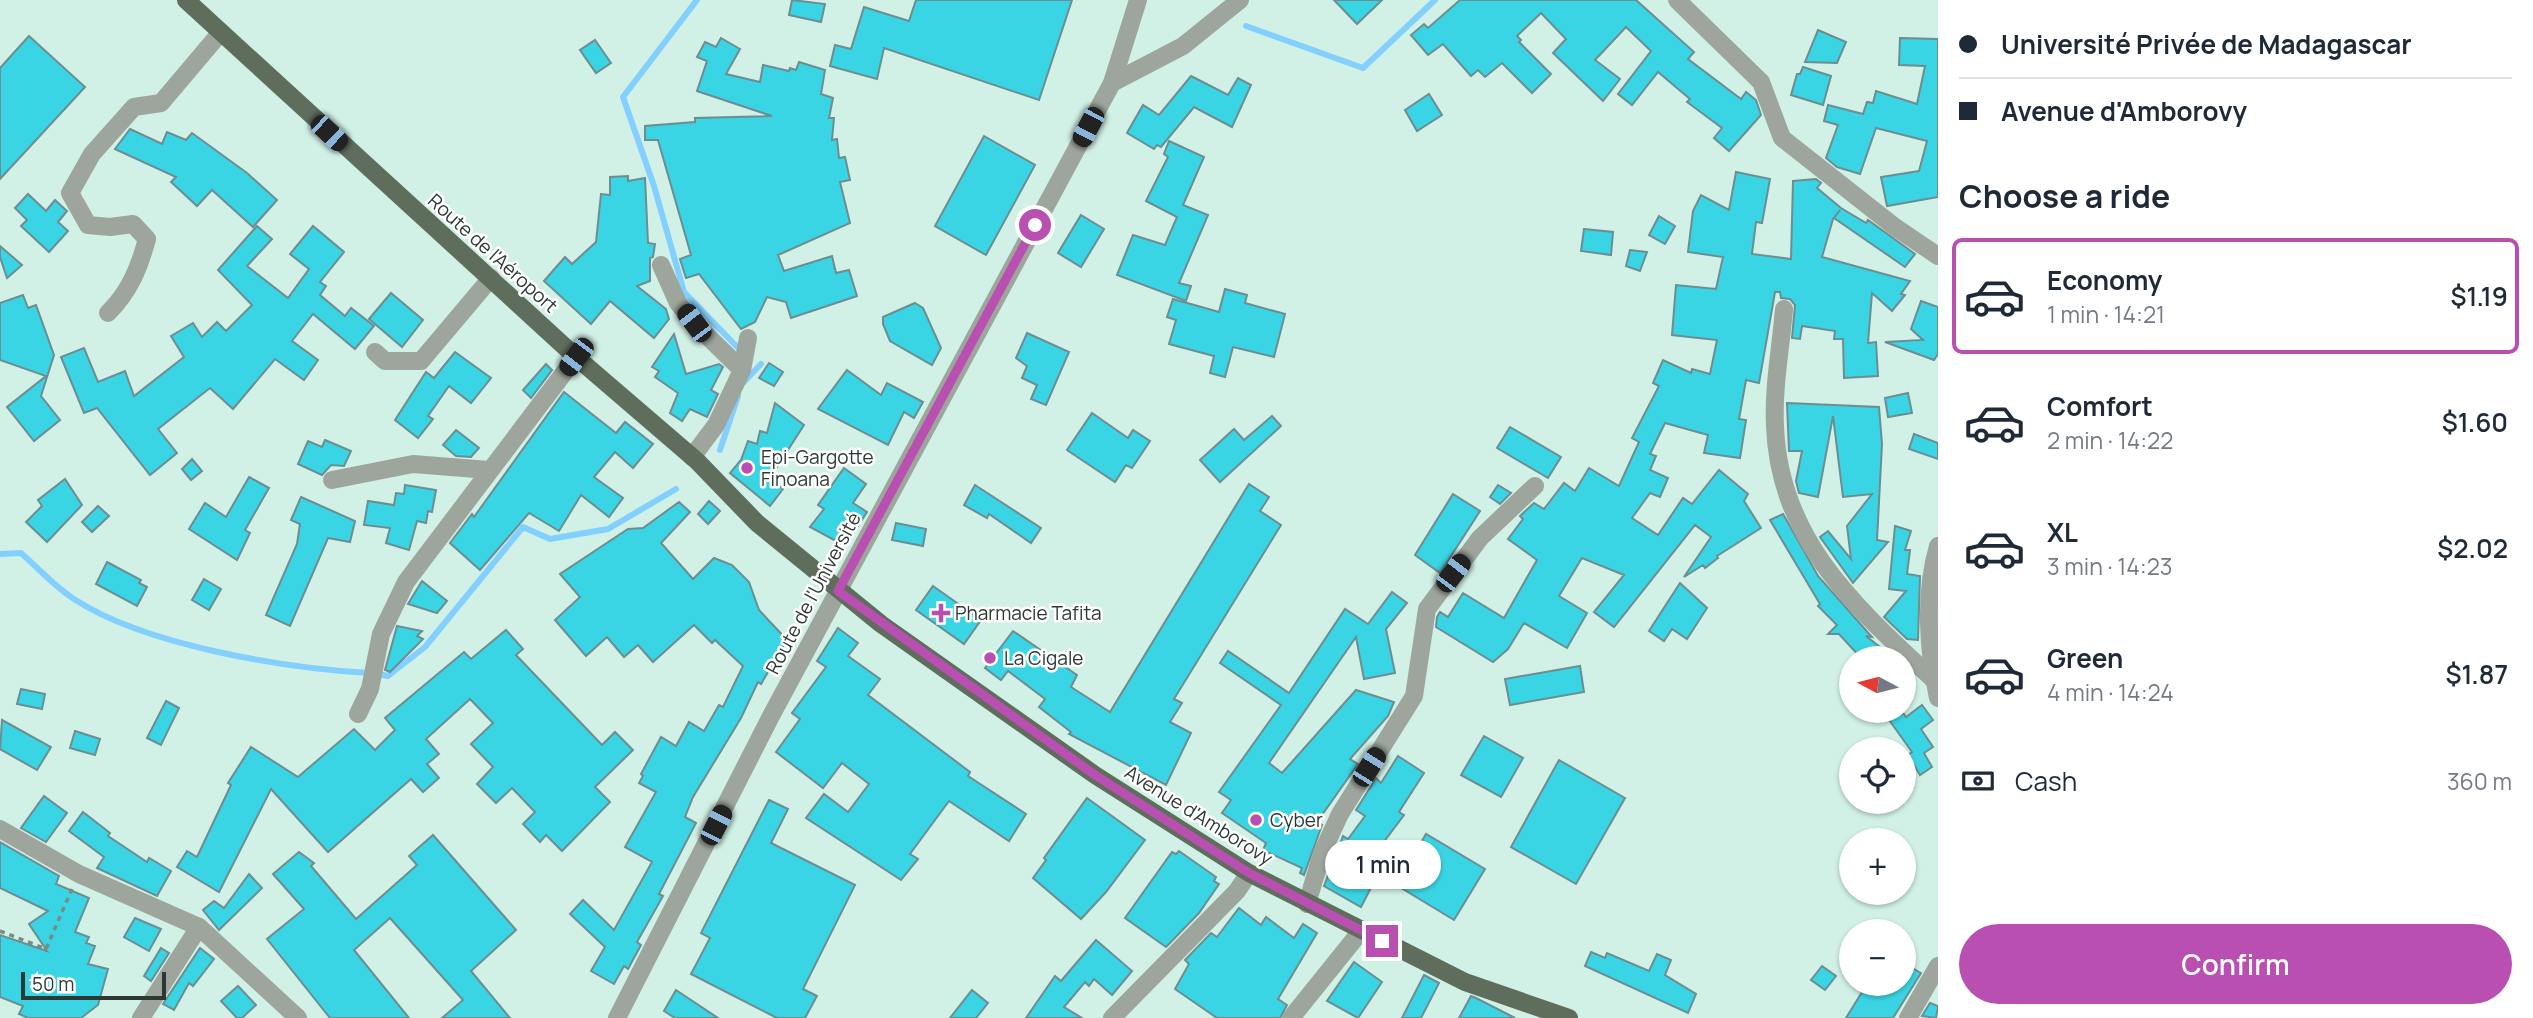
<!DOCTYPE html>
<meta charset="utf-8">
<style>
body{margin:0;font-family:Manrope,sans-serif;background:#f2f2f3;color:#1f2937;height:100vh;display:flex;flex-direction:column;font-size:26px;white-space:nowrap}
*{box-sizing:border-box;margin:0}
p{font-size:23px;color:#747a83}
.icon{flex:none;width:38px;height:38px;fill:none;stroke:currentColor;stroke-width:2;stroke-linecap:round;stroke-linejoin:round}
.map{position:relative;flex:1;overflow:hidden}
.panel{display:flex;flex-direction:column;background:#fff;width:595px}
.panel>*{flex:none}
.guide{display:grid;align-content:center;height:154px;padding:0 21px;background:#fff}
.needle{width:46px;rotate:277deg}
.controls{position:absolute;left:1839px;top:646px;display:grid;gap:14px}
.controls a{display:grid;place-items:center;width:77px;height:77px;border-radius:50%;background:#fff;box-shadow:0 2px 5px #0004;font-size:35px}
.scale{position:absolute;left:21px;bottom:18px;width:145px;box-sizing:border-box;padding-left:7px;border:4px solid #2b3833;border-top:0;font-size:19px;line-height:24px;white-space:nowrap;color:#2b3833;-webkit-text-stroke:5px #fff;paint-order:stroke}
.end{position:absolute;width:32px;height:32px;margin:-16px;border:9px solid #b94fb1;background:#fff;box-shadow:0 0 0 4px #fff}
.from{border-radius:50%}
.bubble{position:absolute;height:49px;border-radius:24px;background:#fff;box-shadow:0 2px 5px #0004;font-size:23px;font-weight:600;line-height:49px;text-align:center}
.car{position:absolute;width:21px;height:42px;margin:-21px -10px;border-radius:9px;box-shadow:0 0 5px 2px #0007;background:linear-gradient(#222 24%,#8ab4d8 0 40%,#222 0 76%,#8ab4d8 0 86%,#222 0)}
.guide b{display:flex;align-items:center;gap:24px;height:66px;font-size:26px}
.guide b+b{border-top:2px solid #e0e1e3}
.guide i{width:18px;height:18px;background:#1f2937}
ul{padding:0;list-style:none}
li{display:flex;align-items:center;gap:21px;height:116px;margin:0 14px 10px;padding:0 7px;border:4px solid transparent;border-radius:10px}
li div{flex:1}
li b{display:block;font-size:26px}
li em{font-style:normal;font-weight:600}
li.active{border-color:#b94fb1}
li>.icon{width:63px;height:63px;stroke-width:1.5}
h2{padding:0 21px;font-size:32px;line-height:84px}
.pay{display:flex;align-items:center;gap:18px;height:77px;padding:0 21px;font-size:26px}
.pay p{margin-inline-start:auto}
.cta{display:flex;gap:14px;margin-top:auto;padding:14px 21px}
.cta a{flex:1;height:80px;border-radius:42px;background:#b94fb1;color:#fff;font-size:28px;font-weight:600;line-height:80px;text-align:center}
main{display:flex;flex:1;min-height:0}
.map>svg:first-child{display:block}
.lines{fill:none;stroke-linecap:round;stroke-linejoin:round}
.stream{stroke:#83cffd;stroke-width:6}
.building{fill:#3ad5e4;stroke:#6c8d91;stroke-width:2}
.path{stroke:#768c85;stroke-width:3.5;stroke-dasharray:5 5;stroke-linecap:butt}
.minor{stroke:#9da59c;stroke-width:18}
.major{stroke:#5f6d5d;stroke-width:18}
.route{stroke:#b94fb1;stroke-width:9}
.poi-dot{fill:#b94fb1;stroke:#fff;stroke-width:2.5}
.labels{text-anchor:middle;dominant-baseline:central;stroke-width:5;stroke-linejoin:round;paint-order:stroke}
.street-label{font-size:19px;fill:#2b3833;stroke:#fff}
.poi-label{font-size:19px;fill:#2b3833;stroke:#fff;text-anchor:start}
</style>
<main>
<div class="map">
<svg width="1938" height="1018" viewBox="0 0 1938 1018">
<rect width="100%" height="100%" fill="#d1f1e7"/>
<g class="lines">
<g class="stream">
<path d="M697 0 623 97 654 186 684 292 740 350"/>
<path d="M1246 26 1363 68 1435 0"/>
<path d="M743 383 761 364"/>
<path d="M720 450 738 396"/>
<path d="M0 554 21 553C38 568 55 587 74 599 146 646 285 668 369 673"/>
<path d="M378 674 388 676 425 647 523 527 550 539 608 529 676 489"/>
</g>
</g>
<g class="building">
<path d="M792 0 825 4 821 22 789 15Z"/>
<path d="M916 0H1072L1039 100 884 48 877 79 830 66 835 45 851 49 864 7 909 21Z"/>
<path d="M1334 0H1382L1357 24Z"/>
<path d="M1460 0H1636L1694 52 1688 59 1741 99 1746 92 1756 100 1761 115 1729 151 1714 138 1722 128 1687 102 1690 99 1658 72 1632 105 1618 94 1651 51 1626 27 1595 60 1620 79 1603 101 1553 53 1566 39 1541 13 1517 36 1521 40 1519 42 1551 74 1532 93 1502 63 1485 77 1478 70 1471 76 1443 44 1428 55 1411 35 1424 24 1428 28Z"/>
<path d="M1818 30 1846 42 1837 63 1805 62Z"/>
<path d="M29 36 85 87 0 179V68Z"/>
<path d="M721 38 740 49 726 74 760 82 763 65 789 71 790 68 796 70 799 62 825 70 821 94 833 98 829 118H834L832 140 837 139 839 158 845 157 850 180 840 182 850 223 778 255 784 271 832 256 836 273 849 270 857 296 791 318 786 302 767 297 755 322 741 329 699 274 686 278 680 259 691 255 658 140H645V126L695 122V118L772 116 697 91 707 61 697 57 705 42 716 47Z"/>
<path d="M1900 38 1938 39V197L1887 206 1881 177 1919 171 1927 141 1876 128 1860 174 1837 167 1826 158 1838 125 1824 121 1828 105 1863 114 1867 102 1873 103 1876 91 1917 104 1925 66 1899 65Z"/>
<path d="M595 40 611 63 596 73 580 50Z"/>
<path d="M1803 67 1831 76 1823 105 1791 95 1797 74H1800Z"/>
<path d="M1191 76 1228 95 1238 78 1251 85 1232 127 1194 107 1161 147 1157 145 1154 149 1127 133 1143 105 1159 115Z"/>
<path d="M1429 94 1442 115 1417 131 1405 110Z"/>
<path d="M130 129 162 144 167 132 186 140 192 133 247 173 277 200 253 227 212 190 197 206 171 182 176 177 115 149Z"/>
<path d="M984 136 1035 165 986 255 935 226Z"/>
<path d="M1169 141 1204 157 1183 205 1208 215 1179 283 1191 286 1186 301 1117 275 1133 235 1165 245 1177 217 1146 201 1168 157 1164 154Z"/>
<path d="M1736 172 1770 179 1762 223 1756 222 1752 254 1791 259 1793 181 1816 179 1821 183 1817 188 1841 208 1866 223 1868 220 1915 254 1905 267 1834 218 1840 210 1833 219 1822 257 1910 281 1901 294 1905 295 1892 311 1872 293 1868 343 1876 342 1878 376 1844 378 1843 339H1834L1835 331 1802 326 1800 339 1792 338 1795 305 1790 299 1781 298 1780 292H1775L1759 383 1746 380 1739 419 1746 420 1740 458 1704 453 1708 435 1665 423 1650 454 1656 456 1650 470 1668 478 1660 497 1650 493 1632 518 1658 535 1683 498 1692 504 1719 470 1748 494 1744 501 1761 528 1717 556 1718 558 1705 568 1703 565 1684 577 1711 537 1695 525 1614 627 1594 612 1624 575 1582 558 1559 596 1587 613 1567 648 1524 623 1508 649 1493 662 1436 627 1437 617 1440 612 1448 617 1463 593 1504 618 1537 560 1508 539 1523 519 1520 516 1534 503 1544 509 1564 483 1575 491 1589 468 1619 486 1639 442 1632 438 1659 386 1653 383 1663 360 1691 373 1692 369 1710 374 1717 340 1672 335 1676 285 1716 289 1723 257 1688 252 1693 211 1701 195 1729 210Z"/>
<path d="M628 176V181L645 178 648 243 655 244 653 257 650 258V281L637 286 666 309 669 319 654 338 610 301 591 324 544 281 565 257 572 264 596 242 601 194 610 195V177Z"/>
<path d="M28 194 46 211 55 200 67 211 58 222 68 231 49 252 21 226 27 220 15 208Z"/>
<path d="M1081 215 1104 229 1081 267 1058 253Z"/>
<path d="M1659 216 1675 226 1665 244 1649 235Z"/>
<path d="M257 226 272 239 247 266 288 298 309 269 290 254 313 226 344 252 320 282 326 286 320 295 345 316 351 308 374 326 355 349 313 314 292 341 318 360 304 380 275 359 233 409 210 388 158 429 177 453 150 475 97 408 84 413 61 357 84 348 98 382 125 371 134 396 184 357 171 336 193 323 202 337 217 322 226 331 252 305 218 270Z"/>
<path d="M1584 229 1613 232 1611 255 1581 251Z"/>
<path d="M0 246 22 265 7 278 0 257Z"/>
<path d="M1630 250 1647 252 1640 271 1626 266Z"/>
<path d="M1225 289 1247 295 1245 303 1285 314 1274 357 1233 347 1225 377 1210 373 1214 356 1169 344 1176 320 1167 317 1173 299 1219 312Z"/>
<path d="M391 293 423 320 402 347 369 319Z"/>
<path d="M23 295 28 308 36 305 54 355 41 396 60 420 34 441 7 407 46 376 0 360V303Z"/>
<path d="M1921 301 1938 307V354L1934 360 1885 342 1923 340 1911 329Z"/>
<path d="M915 303 923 308 941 348 932 365 890 341 883 324V317Z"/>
<path d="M1027 333 1069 352 1046 405 1031 399 1037 385 1022 378 1027 366 1016 358Z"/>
<path d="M674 334 686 374 719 364 723 367 711 390 718 394 707 417 690 409 682 421 670 413 678 393 655 377 659 371 652 367Z"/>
<path d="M455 352 491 378 471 403 449 386 428 416 433 419 418 438 395 420 426 372 434 378Z"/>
<path d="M769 363 783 372 774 386 759 378Z"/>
<path d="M546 364 552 370 531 398 523 390Z"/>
<path d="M847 370 881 395 887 383 923 402 914 418 904 412 888 445 818 409Z"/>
<path d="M564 392 616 433 625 422 653 444 633 468 615 452 594 477 623 498 609 517 581 495 559 531 529 513 480 570 450 543 472 514 474 517Z"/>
<path d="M1908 393 1912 413 1888 417 1885 398Z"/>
<path d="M775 403 804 425 770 478 783 489 770 506 730 473 741 460 748 441 757 444 760 431 767 433Z"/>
<path d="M1787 403 1879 407 1882 444 1877 540 1888 542 1853 583 1820 537 1828 531 1851 559 1847 526 1872 494 1843 497 1833 416 1818 497 1799 493 1796 481 1802 451H1789Z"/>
<path d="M1092 413 1128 438 1133 430 1150 441 1132 468 1126 465 1115 482 1067 450Z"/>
<path d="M1272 416 1281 426 1220 482 1200 460 1234 429 1244 440Z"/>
<path d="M1510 427 1561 457 1548 478 1497 448Z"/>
<path d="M456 430 479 448 471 457 456 456 443 445Z"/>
<path d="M1914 434 1938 443V459L1909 449Z"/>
<path d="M325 440 351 451 344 466 331 465 322 475 298 464 308 441 322 447Z"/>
<path d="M192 459 202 471 191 480 182 469Z"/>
<path d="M844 468 866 484 853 503 867 512 845 546 810 527 824 509 818 505Z"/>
<path d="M249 477 269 488 245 530 250 533 237 560 189 529 205 503 226 517Z"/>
<path d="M65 479 82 505 47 542 26 522 42 506 38 500Z"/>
<path d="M1249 484 1269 497 1260 511 1281 525 1174 699 1182 703 1170 722 1191 733 1166 785 1069 734 1071 732 1039 707 1045 699 1008 671 1001 680 985 668 1013 631 1077 675 1071 687 1110 712Z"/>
<path d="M405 485 436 490 432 512 428 511 426 523 417 521 409 550 386 543 390 528 364 525 368 501 394 505 396 493 404 494Z"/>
<path d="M975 485 1041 528 1031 543 989 514 987 518 964 505Z"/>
<path d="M1498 485 1511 493 1500 504 1490 497Z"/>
<path d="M1453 494 1480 511 1440 573 1415 555Z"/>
<path d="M301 497 355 521 350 542 328 538 290 626 266 615 297 544 300 524 291 520Z"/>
<path d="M709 501 720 511 708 524 698 514Z"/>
<path d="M679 502 690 512 661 543 693 579 714 558 732 565 749 582 759 610 787 640 761 684 758 682 741 718 693 797 685 817 696 823 659 894 663 896 637 942 641 945 628 969 624 966 614 984 591 971 605 947 570 914 583 900 614 930 652 862 625 847 656 792 639 783 643 776 641 774 661 737 676 746 689 722 704 731 719 705 723 707 743 666 715 640 712 643 694 625 653 662 638 645 624 657 607 637 586 656 555 620 580 597 560 574 628 529 643 528Z"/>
<path d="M98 506 109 516 92 532 82 522Z"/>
<path d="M1783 514 1818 576 1872 637 1866 636 1894 658H1861L1839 634H1828L1837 625 1818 606 1820 604 1770 520Z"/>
<path d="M896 523 926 529 923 546 892 540Z"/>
<path d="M1895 526 1911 531 1905 550H1910L1907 574 1920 576 1918 640 1907 639 1884 617 1906 591 1889 589Z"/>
<path d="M107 562 141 580 139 583 147 587 137 606 96 584Z"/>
<path d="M204 579 221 589 209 610 192 600Z"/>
<path d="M422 581 447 601 437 613 408 604Z"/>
<path d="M1680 583 1707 608 1687 639 1672 629 1664 641 1649 631Z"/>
<path d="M933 586 981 620 964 644 916 610Z"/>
<path d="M1392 592 1407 603 1386 629 1395 673 1364 679 1356 637 1269 763 1282 773 1356 690 1394 702 1388 716 1350 759 1358 764 1317 822 1322 825 1304 875 1300 873 1302 868 1263 850 1266 843 1222 813 1231 800 1219 792 1281 705 1220 663 1228 651 1289 693 1345 609 1368 624Z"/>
<path d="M397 626 422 631 417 636 423 639 390 672 385 670Z"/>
<path d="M838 628 858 643 848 656 880 679 868 695 970 772 968 776 1026 814 1009 841 949 801 910 854 918 859 901 880 806 818 824 794 848 812 869 784 842 763 823 788 776 752 800 719 792 713 826 667 817 661Z"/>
<path d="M506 630 523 649 516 655 602 745 615 732 633 750 595 787 610 802 562 851 546 835 540 842 523 824 535 812 512 788 496 803 477 784 493 767 471 744 493 723 470 699 426 739 439 754 427 764 439 778 423 792 411 779 328 852 271 789 219 892 177 867 187 851 197 857 231 785 228 783 251 747 298 777 354 729 375 750 395 730 385 718 464 652 471 659Z"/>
<path d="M1580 666 1584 692 1510 705 1505 679Z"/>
<path d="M21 689 45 694 42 709 17 704Z"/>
<path d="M166 701 179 708 161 745 147 738Z"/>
<path d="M1922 705 1933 720 1921 729 1933 747 1924 753 1932 767 1920 775 1908 755 1912 752 1882 710H1901L1906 717Z"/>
<path d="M2 720 51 747 37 770 0 749Z"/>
<path d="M75 731 100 739 95 755 70 748Z"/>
<path d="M1484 736 1523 758 1501 797 1461 775Z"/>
<path d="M1398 756 1424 773 1399 812 1404 815 1374 855 1404 872 1426 834 1485 869 1454 920 1378 874 1361 907 1324 886 1343 836 1348 839 1365 816 1356 810 1376 778 1381 783Z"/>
<path d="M1559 760 1625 798 1576 884 1511 847Z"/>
<path d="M44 796 67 813 46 842 21 828Z"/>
<path d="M1087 798 1145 840 1106 892 1081 919 1033 878 1046 860 1044 858Z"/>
<path d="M769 800 788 809 771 843 855 885 803 989 817 996 805 1018H777L691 974 710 938 701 933Z"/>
<path d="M83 812 110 833 108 836 147 862 149 858 171 871 157 896 97 868 104 857 69 831Z"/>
<path d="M433 835 516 930 471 971 510 1018H442L463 1000 390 918 354 950 409 1018H330L267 939 304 909 273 874 299 852 314 863 311 866 356 919 417 865 409 856Z"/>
<path d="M0 842 59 876 56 884 89 898 75 932 89 937 86 943 95 946 88 964 108 969 98 1005 81 1018H28L19 1014 23 1006 0 997V935L47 951 29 924 48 911 0 888Z"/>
<path d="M1179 851 1216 877 1214 881 1219 884 1199 913 1166 947 1125 918 1172 852 1176 854Z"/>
<path d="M249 874 262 888 219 930 203 910 214 901 224 908Z"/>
<path d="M1239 908 1261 925 1266 917 1294 938 1303 924 1317 933 1278 999 1287 1005 1280 1018H1217L1175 989 1189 964 1185 960 1211 933 1217 937Z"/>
<path d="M135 918 161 929 149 951 124 937Z"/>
<path d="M1096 940 1132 971 1112 995 1094 979 1089 986 1085 982 1064 1007 1082 1018H1026L1055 976 1061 981Z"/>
<path d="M161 948 169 953 151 981 144 976Z"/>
<path d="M200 948 214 959 193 986 189 983 174 1010 163 1004Z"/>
<path d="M1591 952 1605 958 1607 953 1649 971 1657 954 1671 960 1665 975 1696 994 1688 1013 1585 966Z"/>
<path d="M1354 962 1382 982 1358 1018 1327 1001Z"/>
<path d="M1904 963 1921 973 1893 1018H1846L1867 984H1904Z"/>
<path d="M1822 966 1836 976 1825 990 1811 980Z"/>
<path d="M1424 975 1439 983 1421 1018H1402Z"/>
<path d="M238 986 256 1005 242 1018H237L221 1001Z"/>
<path d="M676 990 718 1018H675L664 1011Z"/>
<path d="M972 990 988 1003 976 1018H950Z"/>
<path d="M1471 996 1476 998 1515 1018H1459Z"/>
<path d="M1930 1003 1938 1006 1936 1018 1922 1016Z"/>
</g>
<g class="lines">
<path class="path" d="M0 931 46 949 72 889"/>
<g class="minor">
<path d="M1677 0 1761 82 1782 138 1895 227 1938 256"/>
<path d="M1112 83 1183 46 1240 0"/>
<path d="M661 265 678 303 694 323 742 370 716 425 692 457"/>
<path d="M1784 309C1781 347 1773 387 1775 426 1779 541 1857 608 1934 680"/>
<path d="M108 313C130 291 139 268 147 239L133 224 110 227 88 225 70 193 92 154 134 107 161 103 221 32"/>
<path d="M375 352 385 361H421L491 278"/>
<path d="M742 370 748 338"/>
<path d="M332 480 413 464 489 470"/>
<path d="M1938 546C1924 593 1928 651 1938 698"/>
<path d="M358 714 370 689 381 634 406 582 576 357"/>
<path d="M0 829 79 874 199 927 298 1018"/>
<path d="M1307 904 1322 853 1340 814 1414 696 1427 609 1480 538 1535 486"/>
<path d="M141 1018 199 927"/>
<path d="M617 1018 771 716 1112 83 1138 0"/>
<path d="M1112 1018 1237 891 1249 873"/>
<path d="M1291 1018 1361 931"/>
<path d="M1908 1018 1938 966"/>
</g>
<path class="major" d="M186 0 576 357 697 461 757 523 881 624 1095 775 1249 873 1465 982 1569 1018"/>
</g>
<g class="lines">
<path class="route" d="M1035 225 838 591 1095 775 1249 873 1382 941"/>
</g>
<g class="poi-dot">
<circle cx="747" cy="468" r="7"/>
<path d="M937.5 602.5h7v7h7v7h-7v7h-7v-7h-7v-7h7z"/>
<circle cx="990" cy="658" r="7"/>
<circle cx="1256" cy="820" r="7"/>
</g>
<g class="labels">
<g class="street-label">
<text transform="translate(493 253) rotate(42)">Route de l'Aéroport</text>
<text transform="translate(813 593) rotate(-62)">Route de l'Université</text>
<text transform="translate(1199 815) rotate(32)">Avenue d'Amborovy</text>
</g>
<g class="poi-label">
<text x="761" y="457">Epi-Gargotte<tspan x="761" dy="22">Finoana</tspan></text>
<text x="955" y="613">Pharmacie Tafita</text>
<text x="1004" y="658">La Cigale</text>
<text x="1270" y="820">Cyber</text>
</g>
</g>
</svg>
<div class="controls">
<a><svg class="needle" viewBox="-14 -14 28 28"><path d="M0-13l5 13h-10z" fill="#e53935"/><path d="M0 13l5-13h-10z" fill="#747a83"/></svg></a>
<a><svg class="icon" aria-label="locate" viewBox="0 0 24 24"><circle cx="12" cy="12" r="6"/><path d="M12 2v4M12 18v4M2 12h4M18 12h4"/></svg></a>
<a>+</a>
<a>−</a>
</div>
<div class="scale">50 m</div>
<i class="end from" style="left:1035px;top:225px"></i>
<i class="end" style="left:1382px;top:941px"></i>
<div class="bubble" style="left:1325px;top:840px;width:116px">1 min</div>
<i class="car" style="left:1088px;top:127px;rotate:208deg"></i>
<i class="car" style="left:329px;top:133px;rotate:133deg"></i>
<i class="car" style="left:694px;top:323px;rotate:323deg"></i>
<i class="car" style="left:576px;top:357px;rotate:217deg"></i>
<i class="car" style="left:1453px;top:573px;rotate:37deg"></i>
<i class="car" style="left:1369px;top:767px;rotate:32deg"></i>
<i class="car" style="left:716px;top:825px;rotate:27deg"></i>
</div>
<section class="panel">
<div class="guide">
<b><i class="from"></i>Université Privée de Madagascar</b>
<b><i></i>Avenue d'Amborovy</b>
</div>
<h2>Choose a ride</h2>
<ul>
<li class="active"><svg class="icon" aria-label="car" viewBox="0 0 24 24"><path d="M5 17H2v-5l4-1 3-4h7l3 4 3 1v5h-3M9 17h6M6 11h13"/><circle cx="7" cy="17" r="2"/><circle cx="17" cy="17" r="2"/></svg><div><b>Economy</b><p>1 min · 14:21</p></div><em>$1.19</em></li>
<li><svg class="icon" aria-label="car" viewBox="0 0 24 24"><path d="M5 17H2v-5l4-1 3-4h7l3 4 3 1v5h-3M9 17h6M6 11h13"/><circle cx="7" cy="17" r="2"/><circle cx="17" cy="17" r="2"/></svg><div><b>Comfort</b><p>2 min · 14:22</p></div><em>$1.60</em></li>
<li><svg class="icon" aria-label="car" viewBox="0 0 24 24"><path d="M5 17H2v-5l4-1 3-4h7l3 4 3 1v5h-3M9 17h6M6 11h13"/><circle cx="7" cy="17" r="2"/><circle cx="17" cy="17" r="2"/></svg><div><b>XL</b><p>3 min · 14:23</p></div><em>$2.02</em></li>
<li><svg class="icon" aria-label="car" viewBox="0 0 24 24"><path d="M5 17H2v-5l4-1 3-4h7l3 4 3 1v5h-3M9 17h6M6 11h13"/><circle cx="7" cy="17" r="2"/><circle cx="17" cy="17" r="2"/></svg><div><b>Green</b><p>4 min · 14:24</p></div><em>$1.87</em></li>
</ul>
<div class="pay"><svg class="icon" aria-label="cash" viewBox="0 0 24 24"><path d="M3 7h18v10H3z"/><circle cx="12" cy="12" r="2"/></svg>Cash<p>360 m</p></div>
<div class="cta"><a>Confirm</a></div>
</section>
</main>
